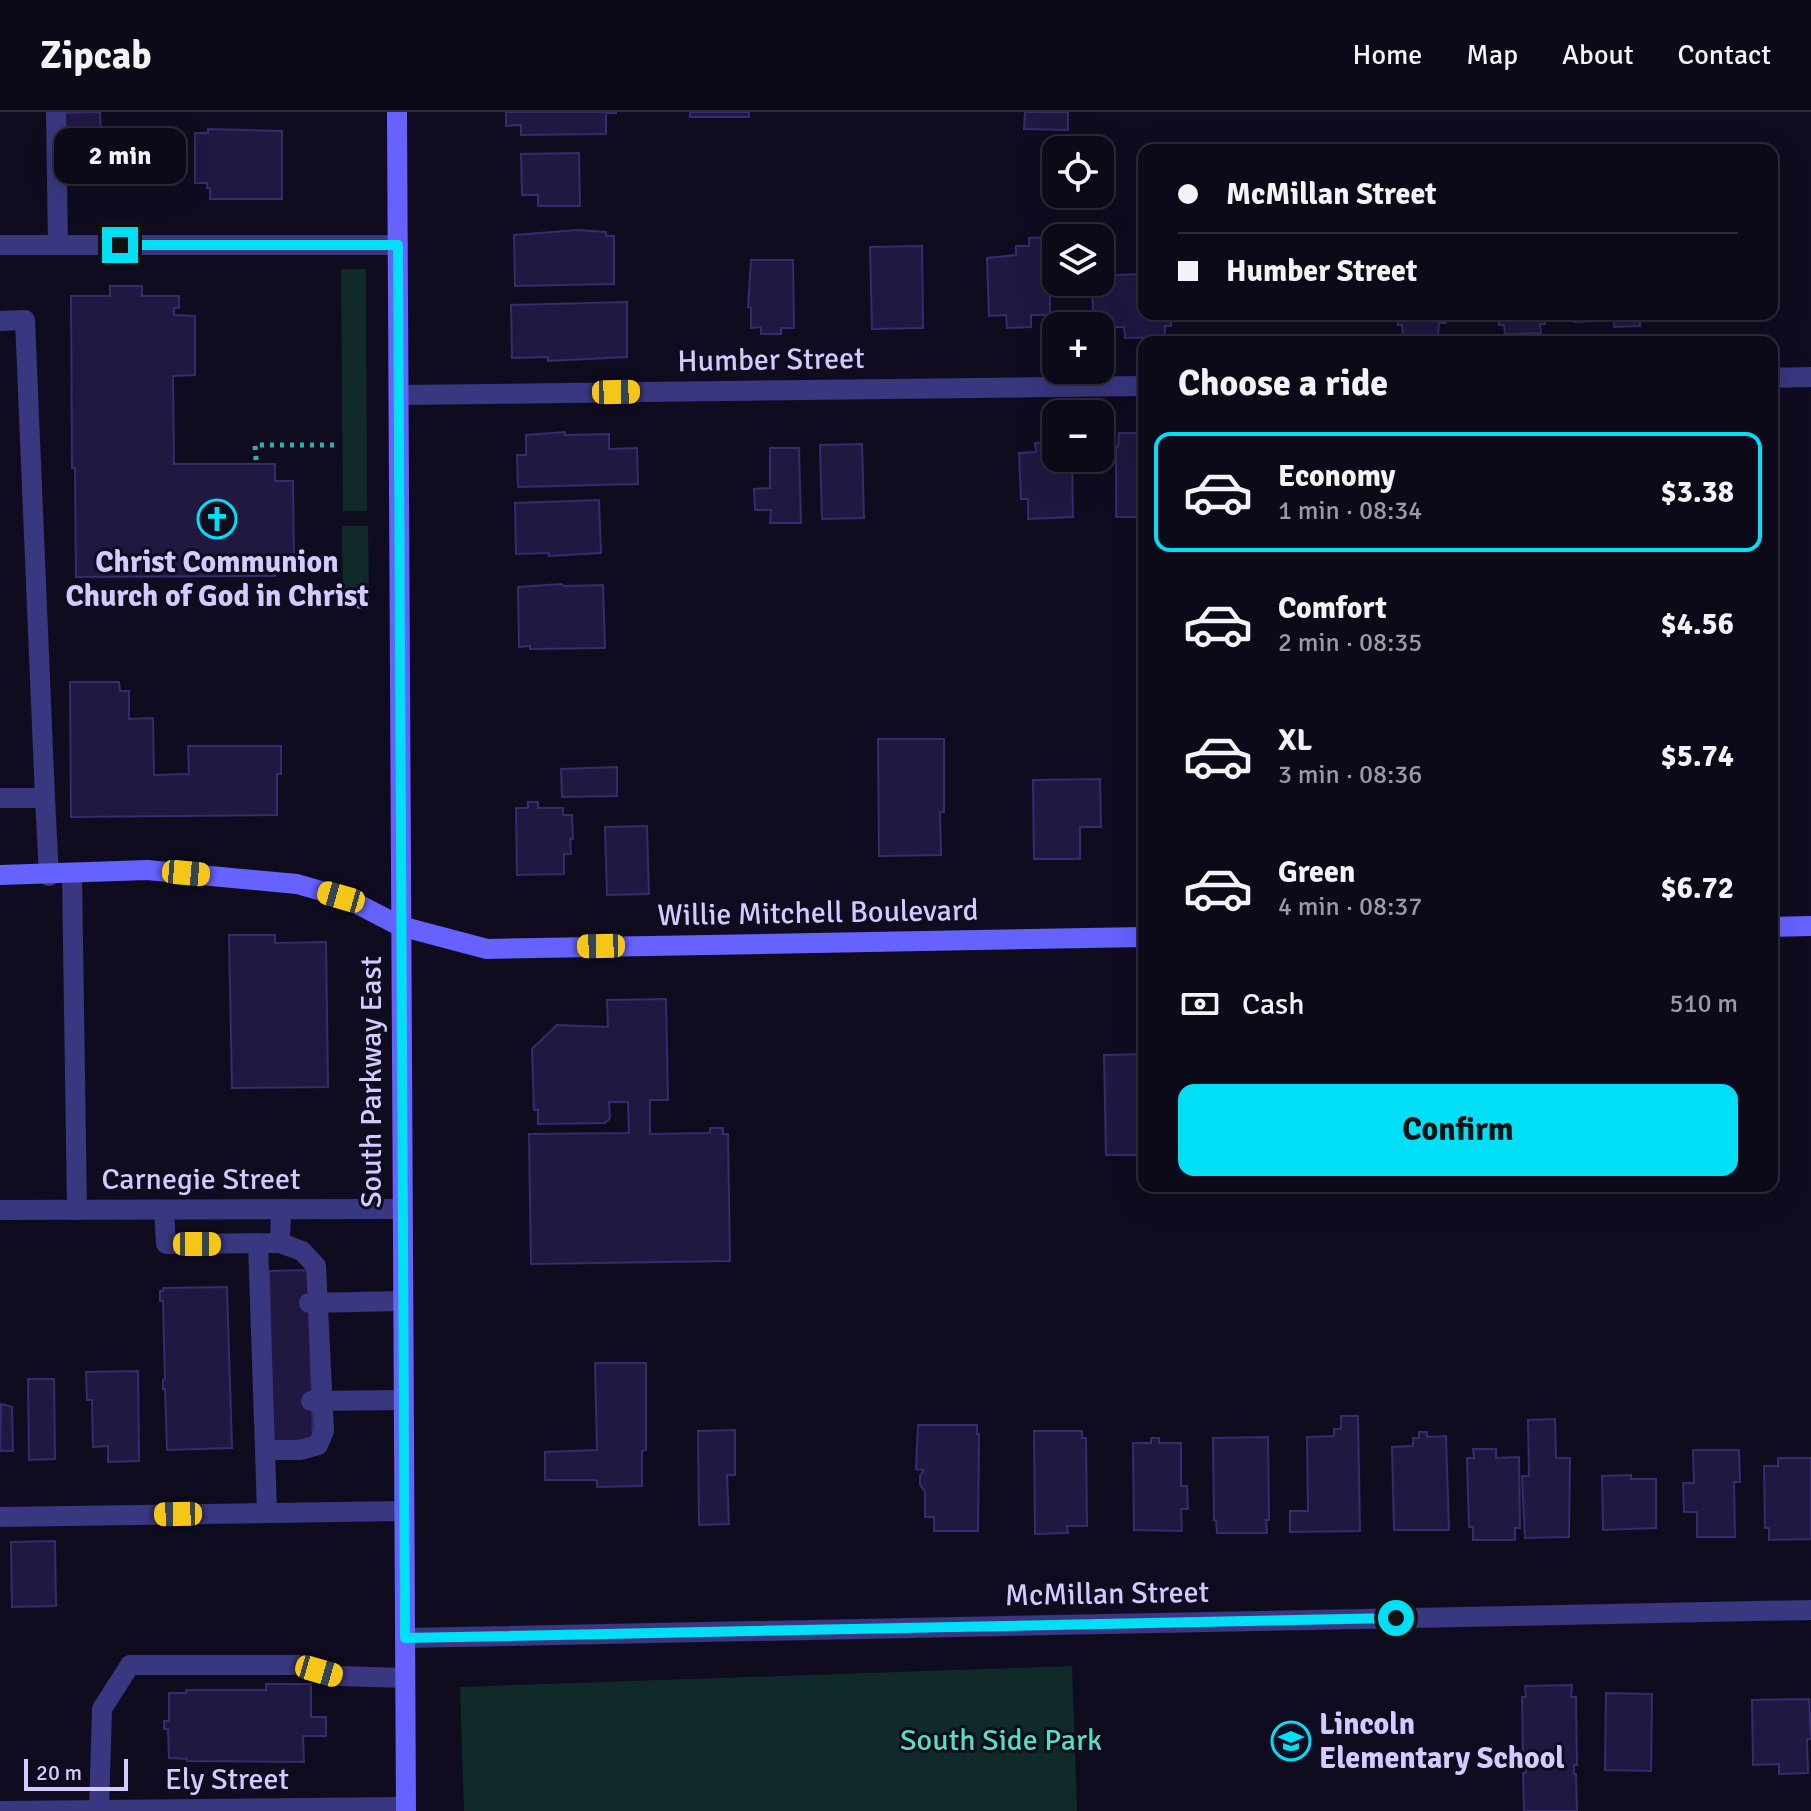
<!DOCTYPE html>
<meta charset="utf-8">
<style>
body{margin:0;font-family:Signika,sans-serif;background:#151221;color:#f1f3f6;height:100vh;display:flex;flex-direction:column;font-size:30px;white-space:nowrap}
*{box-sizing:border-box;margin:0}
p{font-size:26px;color:#9a9aa2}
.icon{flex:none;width:44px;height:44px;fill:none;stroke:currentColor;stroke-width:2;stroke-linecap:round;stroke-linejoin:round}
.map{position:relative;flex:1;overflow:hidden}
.side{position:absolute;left:1138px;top:224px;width:640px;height:856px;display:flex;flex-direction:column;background:#0c0918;border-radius:16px;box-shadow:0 8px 32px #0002,0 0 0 2px #2c2a37}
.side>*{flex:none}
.guide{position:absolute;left:1138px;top:32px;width:640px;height:176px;border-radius:16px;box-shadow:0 8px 32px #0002,0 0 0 2px #2c2a37;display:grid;align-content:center;height:176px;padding:0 40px;background:#0c0918}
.fabs{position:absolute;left:1042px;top:24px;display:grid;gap:16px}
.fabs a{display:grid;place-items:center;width:72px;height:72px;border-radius:16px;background:#0c0918;box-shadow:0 8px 32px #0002,0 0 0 2px #2c2a37;font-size:40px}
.scale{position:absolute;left:24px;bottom:20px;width:104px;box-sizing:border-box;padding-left:8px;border:4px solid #d1cbff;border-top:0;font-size:22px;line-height:28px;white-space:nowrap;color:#d1cbff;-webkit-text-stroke:6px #100c20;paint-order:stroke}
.end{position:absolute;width:36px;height:36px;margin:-18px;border:10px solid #00dff6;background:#111;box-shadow:0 0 0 4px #111}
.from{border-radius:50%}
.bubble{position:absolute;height:56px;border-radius:16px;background:#0c0918;box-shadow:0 8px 32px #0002,0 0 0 2px #2c2a37;font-size:26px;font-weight:700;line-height:56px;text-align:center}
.car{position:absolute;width:24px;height:48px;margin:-24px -12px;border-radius:10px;box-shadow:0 0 6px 2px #0007;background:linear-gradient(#f5c518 24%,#345 0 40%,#f5c518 0 76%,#345 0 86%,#f5c518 0)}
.guide b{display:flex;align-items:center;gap:28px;height:76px;font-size:30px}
.guide b+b{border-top:2px solid #2c2a37}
.guide i{width:20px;height:20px;background:#f1f3f6}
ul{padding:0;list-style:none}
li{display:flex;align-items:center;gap:24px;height:120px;margin:0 16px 12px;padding:0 24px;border:4px solid transparent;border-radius:16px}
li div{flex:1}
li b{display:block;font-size:30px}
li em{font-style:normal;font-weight:700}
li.current{border-color:#00dff6}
li>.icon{width:72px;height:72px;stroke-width:1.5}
h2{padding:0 40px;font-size:36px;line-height:96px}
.pay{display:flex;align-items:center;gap:20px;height:88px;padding:0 40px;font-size:30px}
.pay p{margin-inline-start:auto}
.primary-button{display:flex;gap:16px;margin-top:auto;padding:16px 40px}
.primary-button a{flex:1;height:92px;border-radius:16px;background:#00dff6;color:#111;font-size:32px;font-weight:700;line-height:92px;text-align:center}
header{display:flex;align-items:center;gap:48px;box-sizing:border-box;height:112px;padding:0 40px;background:#0c0918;border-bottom:2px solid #2c2a37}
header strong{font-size:38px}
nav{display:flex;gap:44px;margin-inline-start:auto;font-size:28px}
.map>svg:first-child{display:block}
.green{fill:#0f2a29}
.building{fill:#201841;stroke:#372a6d;stroke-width:2}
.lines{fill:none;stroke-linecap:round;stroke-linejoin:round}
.path{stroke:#2db2a9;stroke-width:5;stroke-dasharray:4 6;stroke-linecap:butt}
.lane{stroke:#39377f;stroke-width:20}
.street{stroke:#39377f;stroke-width:20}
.secondary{stroke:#6562ff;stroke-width:20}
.route{stroke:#00dff6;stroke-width:10}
.labels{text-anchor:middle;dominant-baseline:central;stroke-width:6;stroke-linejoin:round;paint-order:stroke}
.street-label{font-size:30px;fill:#d1cbff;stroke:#100c20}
.poi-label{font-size:30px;font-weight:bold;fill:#d1cbff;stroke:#100c20}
.park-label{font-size:30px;fill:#57dfbc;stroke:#100c20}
</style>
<header>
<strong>Zipcab</strong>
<nav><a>Home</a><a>Map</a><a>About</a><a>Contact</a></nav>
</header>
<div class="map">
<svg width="1811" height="1699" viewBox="0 0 1811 1699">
<rect width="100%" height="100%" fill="#100c20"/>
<g class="green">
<path d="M341 157H366L367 399H343Z"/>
<path d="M342 414H368L369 490H343Z"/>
<path d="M1072 1554 1077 1699H464L460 1575Z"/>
</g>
<g class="building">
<path d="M100 0 102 54 65 55 64 1Z"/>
<path d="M506 0H616V1H606V22L521 23V13L506 14Z"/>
<rect x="690" y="0" width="59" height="5"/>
<path d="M1025 0H1068V18L1024 17Z"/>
<path d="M208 17 282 19V87H210V76H207V71H195V21H208Z"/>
<path d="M579 41 580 94H538V83H522L521 42Z"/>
<path d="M578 118 606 120V124H614V172L515 174 514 123Z"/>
<path d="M1055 125 1057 181H1050V203H1031V215L1007 216 1006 203 989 204 987 146 1016 143V134H1029V126Z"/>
<path d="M922 134 923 216 872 217 870 135Z"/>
<path d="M751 148H793L794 216H781V222H761V215L751 216V196L748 195Z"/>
<path d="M1100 154H1115V163L1144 162V202H1171V214H1165V225L1125 226 1124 215H1101V201L1093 202 1092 170H1100Z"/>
<path d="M110 174H142V184H179V196H174V203L195 204V263L173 264 174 352H275V369H293L294 448H275V464L76 465 75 356H72L71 184H110Z"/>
<path d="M627 190V245L548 249V245L512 246 511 193Z"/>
<path d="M1398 202H1445L1446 211H1439L1438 223 1403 224 1402 213H1398Z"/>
<path d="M1498 202H1545V212H1540L1541 221 1505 222 1504 213H1499Z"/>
<path d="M1573 202H1640V214L1614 215V208L1574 210Z"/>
<path d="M565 320V323L609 322V337L637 336 638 372 518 375 517 343H526V323Z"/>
<path d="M1119 321H1144V405H1116V335H1118Z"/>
<path d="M1056 330V346H1072L1073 405 1028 407V387H1021L1019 341 1036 340 1035 331Z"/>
<path d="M862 332 864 406 822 407 820 333Z"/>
<path d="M770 336H799L801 411H770L771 398H755L754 377 770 376Z"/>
<path d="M599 388 601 441 549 444V441L516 442 515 391Z"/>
<path d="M561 472 564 474 603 473 605 536 530 537V534L519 535 518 475Z"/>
<path d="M70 570H119L120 579H129V607L153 606 154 663 189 662 188 634H281V662H277V703L71 705Z"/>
<path d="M878 627H944V700H940L941 743 879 744Z"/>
<path d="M617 655V684L562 685 561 657Z"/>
<path d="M1100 667 1101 715H1080V747H1034L1033 668Z"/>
<path d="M528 690H538V696H563V703H572L573 727H570L571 742H564V762L517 763 516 696H528Z"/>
<path d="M647 714 649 782 607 783 605 715Z"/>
<path d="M229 823H275V831L326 830 328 975 232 976Z"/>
<path d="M666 887 668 988H650V1022L710 1021V1016H723V1022H728L730 1149 531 1152 529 1022 629 1021 628 990H609L610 1006 605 1011 538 1012V998H534L532 937 557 913 608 915 607 888Z"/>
<path d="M1144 942V1043H1106L1104 943Z"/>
<path d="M308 1158 313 1327 273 1331 269 1159Z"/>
<path d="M227 1175 232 1336 167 1338 165 1277H163V1268L165 1267 163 1189H160V1179H163V1176Z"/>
<path d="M595 1251H646V1338L642 1339V1374L597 1375V1369L594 1368H545V1340L597 1338Z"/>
<path d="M138 1259 139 1349 108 1350V1334L93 1335 92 1288H87L86 1260Z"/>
<path d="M28 1267H54L55 1347 29 1348Z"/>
<path d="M1 1292 12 1295 13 1339H0Z"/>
<path d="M1341 1304H1358L1360 1419 1290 1420V1399H1308L1307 1325 1334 1324V1317H1341Z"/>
<path d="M1555 1307 1556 1346H1570L1569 1425 1525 1426 1522 1364H1529L1528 1308Z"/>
<path d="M918 1313H977V1322H979L978 1419H934V1405H925V1380L920 1373V1363L924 1358 916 1357Z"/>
<path d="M735 1318V1363H727L729 1412 699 1413 698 1319Z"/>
<path d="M1034 1319H1082V1326H1086L1087 1414H1067L1068 1421 1035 1422Z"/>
<path d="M1419 1320H1427V1325L1446 1324 1449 1418H1394L1392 1335 1413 1334V1326H1419Z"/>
<path d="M1268 1325 1269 1408H1266L1267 1421H1217L1216 1408H1214L1213 1326Z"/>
<path d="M1151 1326H1159V1331H1181V1374H1187L1188 1397H1181L1182 1419 1134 1418 1133 1331H1151Z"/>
<path d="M1473 1337H1496V1346L1519 1345 1520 1416H1515V1428H1473V1415H1469L1467 1346H1474Z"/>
<path d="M1693 1338H1739L1740 1370H1734L1735 1425H1697V1400H1684L1683 1371H1694Z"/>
<path d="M1778 1346H1811V1427L1769 1428V1416H1765L1764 1354H1778Z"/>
<path d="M1631 1363V1367H1656V1416L1603 1418 1602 1364Z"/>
<path d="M55 1429 56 1494 12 1495 11 1430Z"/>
<path d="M266 1572H311V1605H326V1624H303L304 1650 187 1649V1647L169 1646 168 1617H164V1609H169V1581H186V1578H266Z"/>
<path d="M1572 1573 1571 1585H1576L1577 1653H1574V1662H1576L1577 1699H1524L1523 1661H1526V1652L1523 1653 1522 1585H1526L1525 1574Z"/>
<path d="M1606 1581 1652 1582 1651 1659 1605 1658Z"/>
<path d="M1809 1587 1811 1627H1807L1808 1661 1779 1662V1652L1753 1653 1752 1588Z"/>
</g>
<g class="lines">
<g class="path">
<path d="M256 348 255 333H338"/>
<path d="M307 494H368"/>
</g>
<g class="lane">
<path d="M56 0 58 133"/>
<path d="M0 209 25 208 45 686H0"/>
<path d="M45 686 49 764"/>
<path d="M72 762 77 1098"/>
<path d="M164 1098 166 1132 280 1131 281 1097"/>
<path d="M258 1131 265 1338"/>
<path d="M309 1191 402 1189"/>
<path d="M311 1289 403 1288"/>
<path d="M267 1401 265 1338H300L318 1333 324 1319 316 1154 302 1139 280 1131"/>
<path d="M99 1698 102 1597 130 1553H299L339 1564 405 1566"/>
</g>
<g class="street">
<path d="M0 133H398"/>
<path d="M1772 266 1811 265"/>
<path d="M399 283 1144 274"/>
<path d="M0 1098 401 1097"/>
<path d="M0 1405 404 1399"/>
<path d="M405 1526 1811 1498"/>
<path d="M0 1699 406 1695"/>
</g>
<g class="secondary">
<path d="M397 0 406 1699"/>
<path d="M0 763 147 758 297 772 346 786 400 814 487 837 1144 825"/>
<path d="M1772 815 1811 814"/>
</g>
</g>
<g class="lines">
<path class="route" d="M120 133H398L405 1526 1396 1506"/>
</g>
<defs>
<symbol id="church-ring" viewBox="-11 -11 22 22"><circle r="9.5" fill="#100c20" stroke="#00dff6" stroke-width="1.5"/><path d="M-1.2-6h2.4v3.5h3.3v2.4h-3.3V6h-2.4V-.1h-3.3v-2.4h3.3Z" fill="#00dff6"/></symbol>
<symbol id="school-ring" viewBox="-11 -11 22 22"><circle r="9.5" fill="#100c20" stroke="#00dff6" stroke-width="1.5"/><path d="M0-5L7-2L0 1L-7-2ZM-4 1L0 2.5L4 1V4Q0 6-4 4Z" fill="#00dff6"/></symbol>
</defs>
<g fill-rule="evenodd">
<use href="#church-ring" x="195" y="385" width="44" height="44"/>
<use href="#school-ring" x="1269" y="1607" width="44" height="44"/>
</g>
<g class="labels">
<g class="street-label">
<text transform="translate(771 248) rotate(-1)">Humber Street</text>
<text transform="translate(818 801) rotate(-1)">Willie Mitchell Boulevard</text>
<text transform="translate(371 970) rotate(-90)">South Parkway East</text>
<text x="201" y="1067">Carnegie Street</text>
<text transform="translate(1107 1482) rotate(-1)">McMillan Street</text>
<text x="227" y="1667">Ely Street</text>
</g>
<g class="poi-label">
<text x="217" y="450">Christ Communion<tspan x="217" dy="34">Church of God in Christ</tspan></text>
<text x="1319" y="1612" text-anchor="start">Lincoln<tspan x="1319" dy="34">Elementary School</tspan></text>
</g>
<g class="park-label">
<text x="1001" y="1628">South Side Park</text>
</g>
</g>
</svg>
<div class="fabs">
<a><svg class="icon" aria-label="locate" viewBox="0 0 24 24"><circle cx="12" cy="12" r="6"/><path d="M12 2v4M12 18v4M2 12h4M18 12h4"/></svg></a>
<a><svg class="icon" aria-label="layers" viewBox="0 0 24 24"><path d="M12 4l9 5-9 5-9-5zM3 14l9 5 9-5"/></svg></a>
<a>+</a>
<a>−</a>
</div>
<div class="scale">20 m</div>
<i class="end from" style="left:1396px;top:1506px"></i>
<i class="end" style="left:120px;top:133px"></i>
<div class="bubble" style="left:54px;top:16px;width:132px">2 min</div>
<i class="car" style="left:616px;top:280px;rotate:89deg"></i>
<i class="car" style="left:186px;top:761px;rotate:95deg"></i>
<i class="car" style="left:341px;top:785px;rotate:286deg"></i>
<i class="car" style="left:601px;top:834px;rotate:269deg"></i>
<i class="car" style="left:197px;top:1132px;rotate:90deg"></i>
<i class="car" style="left:178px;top:1402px;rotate:269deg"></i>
<i class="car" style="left:319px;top:1559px;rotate:106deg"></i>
<div class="guide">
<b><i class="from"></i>McMillan Street</b>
<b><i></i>Humber Street</b>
</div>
<section class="side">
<h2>Choose a ride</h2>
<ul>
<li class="current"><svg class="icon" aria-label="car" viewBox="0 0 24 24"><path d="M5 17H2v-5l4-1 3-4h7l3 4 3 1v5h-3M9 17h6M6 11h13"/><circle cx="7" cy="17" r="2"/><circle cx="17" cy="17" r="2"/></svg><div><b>Economy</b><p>1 min · 08:34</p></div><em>$3.38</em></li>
<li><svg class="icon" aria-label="car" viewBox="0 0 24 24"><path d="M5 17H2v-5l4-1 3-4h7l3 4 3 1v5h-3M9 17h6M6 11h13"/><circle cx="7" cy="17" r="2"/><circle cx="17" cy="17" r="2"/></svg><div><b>Comfort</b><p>2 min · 08:35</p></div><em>$4.56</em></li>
<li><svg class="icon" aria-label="car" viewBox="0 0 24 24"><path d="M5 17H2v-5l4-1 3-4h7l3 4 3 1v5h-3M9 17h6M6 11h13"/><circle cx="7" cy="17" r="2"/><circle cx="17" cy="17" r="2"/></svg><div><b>XL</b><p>3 min · 08:36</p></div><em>$5.74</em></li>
<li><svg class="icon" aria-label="car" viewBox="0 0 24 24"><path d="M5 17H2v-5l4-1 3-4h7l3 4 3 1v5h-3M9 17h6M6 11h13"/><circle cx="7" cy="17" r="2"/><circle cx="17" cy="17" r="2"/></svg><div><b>Green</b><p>4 min · 08:37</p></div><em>$6.72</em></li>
</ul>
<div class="pay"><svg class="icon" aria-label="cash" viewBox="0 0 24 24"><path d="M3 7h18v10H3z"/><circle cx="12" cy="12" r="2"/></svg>Cash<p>510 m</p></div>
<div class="primary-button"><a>Confirm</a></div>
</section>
</div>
